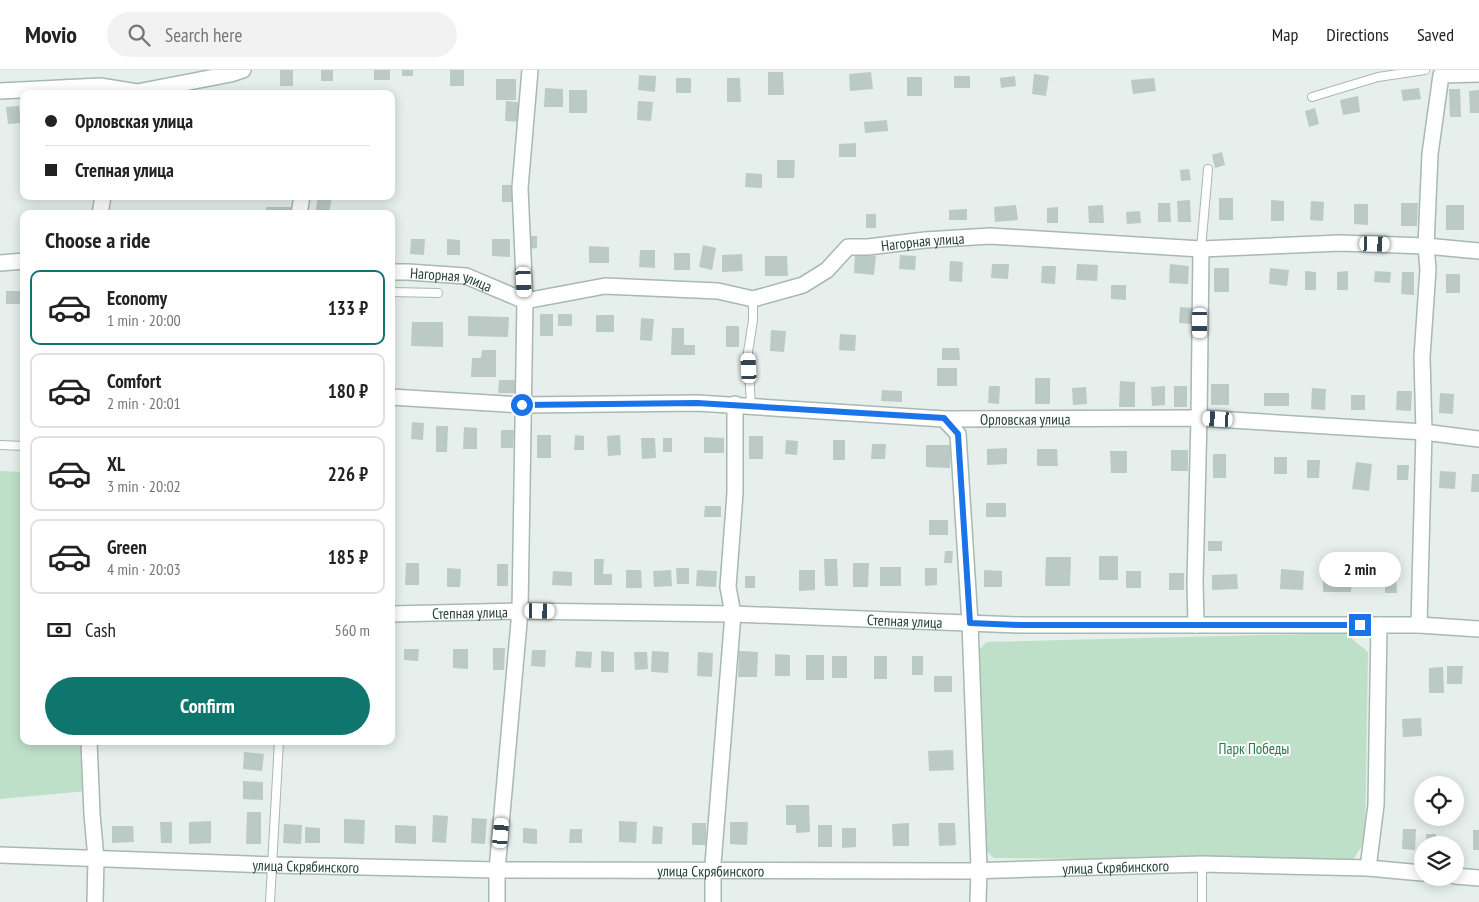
<!DOCTYPE html>
<meta charset="utf-8">
<style>
body{margin:0;font-family:"PT Sans Narrow",sans-serif;background:#f2f2f2;color:#222;height:100vh;display:flex;flex-direction:column;font-size:19px;white-space:nowrap}
*{box-sizing:border-box;margin:0}
p{font-size:16px;color:#767676}
.icon{flex:none;width:28px;height:28px;fill:none;stroke:currentColor;stroke-width:2;stroke-linecap:round;stroke-linejoin:round}
.map{position:relative;flex:1;overflow:hidden}
.details{position:absolute;left:20px;top:140px;width:375px;height:535px;display:flex;flex-direction:column;background:#fff;border-radius:10px;box-shadow:0 2px 12px #0003}
.details>*{flex:none}
.guide{position:absolute;left:20px;top:20px;width:375px;height:110px;border-radius:10px;box-shadow:0 2px 12px #0003;display:grid;align-content:center;height:110px;padding:0 25px;background:#fff}
.tools{position:absolute;left:1414px;top:706px;display:grid;gap:10px}
.tools a{display:grid;place-items:center;width:50px;height:50px;border-radius:50%;background:#fff;box-shadow:0 2px 12px #0003;font-size:25px}
.end{position:absolute;width:22px;height:22px;margin:-11px;border:6px solid #1a73e8;background:#fff;box-shadow:0 0 0 2px #fff}
.from{border-radius:50%}
.bubble{position:absolute;height:35px;border-radius:18px;background:#fff;box-shadow:0 2px 12px #0003;font-size:16px;font-weight:700;line-height:35px;text-align:center}
.car{position:absolute;width:15px;height:30px;margin:-15px -8px;border-radius:6px;box-shadow:0 0 4px 1px #0007;background:linear-gradient(#fff 24%,#345 0 40%,#fff 0 76%,#345 0 86%,#fff 0)}
.guide b{display:flex;align-items:center;gap:18px;height:48px;font-size:19px}
.guide b+b{border-top:1px solid #e0e0e0}
.guide i{width:12px;height:12px;background:#222}
ul{padding:0;list-style:none}
li{display:flex;align-items:center;gap:15px;height:75px;margin:0 10px 8px;padding:0 15px;border:2px solid #e0e0e0;border-radius:10px}
li div{flex:1}
li b{display:block;font-size:19px}
li em{font-style:normal;font-weight:700}
li.on{border-color:#0f766e}
li>.icon{width:45px;height:45px;stroke-width:1.5}
h2{padding:0 25px;font-size:22px;line-height:60px}
.pay{display:flex;align-items:center;gap:12px;height:55px;padding:0 25px;font-size:19px}
.pay p{margin-inline-start:auto}
.button{display:flex;gap:10px;margin-top:auto;padding:10px 25px}
.button a{flex:1;height:58px;border-radius:30px;background:#0f766e;color:#fff;font-size:20px;font-weight:700;line-height:58px;text-align:center}
header{display:flex;align-items:center;gap:30px;box-sizing:border-box;height:70px;padding:0 25px;background:#fff;border-bottom:1px solid #e0e0e0}
header strong{font-size:24px}
nav{display:flex;gap:28px;margin-inline-start:auto;font-size:18px}
.search{width:350px;height:45px;background:#f2f2f2;display:flex;align-items:center;gap:12px;box-sizing:border-box;padding:0 18px;border-radius:28px;color:#767676;font-size:19px}
.map>svg:first-child{display:block}
.green{fill:#bfe0c8}
.building{fill:#bbcac4}
.lines{fill:none;stroke-linecap:round;stroke-linejoin:round}
.service-casing{stroke:#a8b8b2;stroke-width:10}
.minor-casing{stroke:#a8b8b2;stroke-width:18}
.service{stroke:#fff;stroke-width:8}
.minor{stroke:#fff;stroke-width:15}
.route{stroke:#1a73e8;stroke-width:6}
.labels{text-anchor:middle;dominant-baseline:central;stroke-width:4;stroke-linejoin:round;paint-order:stroke}
.street-label{font-size:15px;fill:#24423a;stroke:#f7fbf9}
.park-label{font-size:15px;fill:#2d7a4b;stroke:#f7fbf9}
</style>
<header>
<strong>Movio</strong>
<div class="search"><svg class="icon" aria-label="search" viewBox="0 0 24 24"><circle cx="10" cy="10" r="6"/><path d="M15 15l6 6"/></svg>Search here</div>
<nav><a>Map</a><a>Directions</a><a>Saved</a></nav>
</header>
<div class="map">
<svg width="1479" height="832" viewBox="0 0 1479 832">
<rect width="100%" height="100%" fill="#e6efeb"/>
<g class="green">
<path d="M0 401 24 402V671H81L87 721 0 729Z"/>
<path d="M1345 563 1368 582 1365 771 1352 791 994 788 981 776 974 584 987 572Z"/>
</g>
<g class="building">
<rect x="280" y="0" width="13" height="16"/>
<rect x="321" y="0" width="12" height="11"/>
<rect x="374" y="0" width="16" height="10"/>
<rect x="402" y="0" width="11" height="6"/>
<rect x="450" y="0" width="14" height="16"/>
<path d="M768 2H783L784 25H768Z"/>
<path d="M871 2 873 19 850 21 849 4Z"/>
<path d="M1034 4 1049 6 1046 26 1032 24Z"/>
<path d="M639 5 656 6 655 22 638 20Z"/>
<rect x="954" y="6" width="16" height="12"/>
<path d="M1015 6 1016 16 1001 18 1000 8Z"/>
<rect x="907" y="7" width="15" height="19"/>
<rect x="676" y="8" width="15" height="15"/>
<path d="M727 8H740L741 32H727Z"/>
<path d="M1154 8 1156 21 1133 24 1131 10Z"/>
<rect x="496" y="9" width="20" height="21"/>
<path d="M545 18 563 19V37H544Z"/>
<path d="M1419 18 1421 29 1403 31 1401 20Z"/>
<path d="M1449 19H1460L1461 47H1450Z"/>
<rect x="569" y="20" width="18" height="23"/>
<path d="M1479 20V43H1470L1469 21Z"/>
<path d="M1358 26 1360 42 1343 45 1340 30Z"/>
<path d="M506 31 526 33 525 52 505 51Z"/>
<path d="M638 31 653 32 651 51 637 50Z"/>
<path d="M19 36 21 53 8 54 6 37Z"/>
<path d="M1315 38 1319 54 1309 57 1305 41Z"/>
<path d="M887 50 888 61 865 63 864 52Z"/>
<path d="M856 73V87H839V74Z"/>
<path d="M1222 82 1225 95 1215 98 1212 85Z"/>
<path d="M777 90H795L794 108H777Z"/>
<path d="M1189 99 1191 110 1181 111 1180 100Z"/>
<path d="M746 103 762 104V118L745 117Z"/>
<rect x="502" y="115" width="12" height="17"/>
<path d="M318 126H332L329 144H315Z"/>
<rect x="1219" y="128" width="14" height="22"/>
<path d="M1190 130 1191 152H1178L1177 131Z"/>
<path d="M1271 130 1284 131V151H1271Z"/>
<path d="M1311 131 1324 132 1323 151 1310 150Z"/>
<path d="M1158 133H1170L1171 152H1158Z"/>
<path d="M1401 133H1418L1417 156H1401Z"/>
<path d="M1354 134H1368V155L1354 154Z"/>
<path d="M1016 135 1018 150 995 152 994 137Z"/>
<path d="M1103 135 1104 153H1089L1088 136Z"/>
<rect x="1446" y="135" width="18" height="25"/>
<rect x="266" y="137" width="25" height="7"/>
<path d="M1058 137V153H1047V138Z"/>
<path d="M967 139V150H949V140Z"/>
<path d="M1140 141 1141 153 1127 154 1126 142Z"/>
<rect x="866" y="144" width="10" height="14"/>
<path d="M528 166H537V178L529 179Z"/>
<path d="M411 169H425L424 185 410 184Z"/>
<path d="M447 169 460 170V185H447Z"/>
<path d="M492 169H510V187L492 186Z"/>
<path d="M703 175 716 178 712 200 699 197Z"/>
<path d="M589 176 609 177V193H589Z"/>
<path d="M640 180H655V198L639 197Z"/>
<rect x="674" y="183" width="16" height="17"/>
<path d="M742 184 743 201 722 202V185Z"/>
<path d="M855 185 876 186 874 205 854 203Z"/>
<path d="M900 185 916 186 915 200 899 199Z"/>
<path d="M765 186H787L788 206H765Z"/>
<path d="M950 191 963 192 962 212 949 211Z"/>
<path d="M992 194H1009L1008 209 991 208Z"/>
<path d="M1077 194 1098 195 1097 211 1076 210Z"/>
<path d="M1170 194 1189 196 1188 214 1169 213Z"/>
<path d="M1042 196H1056L1055 214 1041 213Z"/>
<rect x="1214" y="198" width="15" height="24"/>
<path d="M1270 198 1289 200 1287 216 1269 214Z"/>
<path d="M1305 201 1316 202V220H1305Z"/>
<path d="M1348 201V220H1337V202Z"/>
<path d="M1375 201 1391 202 1390 213 1374 212Z"/>
<path d="M1402 202H1414V225L1401 224Z"/>
<rect x="1446" y="204" width="14" height="19"/>
<path d="M1111 215H1126V230L1111 229Z"/>
<rect x="6" y="221" width="15" height="13"/>
<path d="M1180 237 1194 238 1193 254 1179 253Z"/>
<path d="M391 239H394L393 260H391Z"/>
<rect x="540" y="244" width="13" height="22"/>
<rect x="558" y="244" width="14" height="12"/>
<rect x="596" y="245" width="18" height="17"/>
<path d="M468 246 509 247 508 267 468 266Z"/>
<path d="M641 248 654 249 652 271 640 270Z"/>
<path d="M412 252H443V277L411 276Z"/>
<rect x="726" y="256" width="13" height="21"/>
<path d="M672 258H684V275H695V285H671Z"/>
<path d="M771 260 786 261 784 282 770 281Z"/>
<path d="M840 264 856 265 855 281 839 280Z"/>
<path d="M942 278H959L960 290H942Z"/>
<path d="M482 280H496V307H471L472 288H481Z"/>
<rect x="937" y="298" width="20" height="18"/>
<rect x="1035" y="308" width="15" height="26"/>
<path d="M499 310H515V323H498Z"/>
<path d="M1120 311 1135 312V337H1119Z"/>
<rect x="1211" y="314" width="18" height="21"/>
<path d="M989 316H1000L999 334 988 333Z"/>
<path d="M1165 316V335L1152 336 1151 317Z"/>
<rect x="1174" y="316" width="13" height="21"/>
<path d="M1086 317 1087 334 1073 335 1072 318Z"/>
<path d="M1312 318 1326 319 1325 340 1311 339Z"/>
<path d="M882 320 902 321V332L881 331Z"/>
<path d="M1397 321H1412L1411 341 1396 340Z"/>
<rect x="1264" y="323" width="25" height="13"/>
<path d="M1440 323 1454 324 1453 344 1439 343Z"/>
<rect x="1351" y="325" width="14" height="15"/>
<path d="M412 352 424 353 423 370 411 369Z"/>
<path d="M436 356H448L447 382H436Z"/>
<path d="M464 357 477 358V379H463Z"/>
<path d="M501 360H514L513 378H501Z"/>
<rect x="537" y="365" width="14" height="23"/>
<path d="M575 365 584 366V380H574Z"/>
<path d="M620 365 621 385 608 386 607 366Z"/>
<rect x="749" y="366" width="14" height="23"/>
<path d="M704 367 724 368V383H704Z"/>
<path d="M641 368H655L656 388 642 389Z"/>
<rect x="663" y="368" width="9" height="14"/>
<path d="M786 370 798 371 797 385 785 384Z"/>
<rect x="833" y="370" width="12" height="20"/>
<path d="M872 374H886L885 389H871Z"/>
<path d="M926 375H951L950 398 926 397Z"/>
<path d="M1007 378V394L987 395V379Z"/>
<path d="M1037 379H1057L1058 396H1037Z"/>
<rect x="1171" y="380" width="17" height="21"/>
<path d="M1110 381H1127V403H1111Z"/>
<rect x="1213" y="384" width="13" height="24"/>
<rect x="1274" y="387" width="13" height="17"/>
<path d="M1307 390H1320L1319 408H1307Z"/>
<path d="M1356 392 1372 394 1369 421 1352 419Z"/>
<path d="M1397 395H1409L1408 410H1397Z"/>
<path d="M1440 401 1456 402 1455 419 1439 418Z"/>
<path d="M1472 404H1479V422H1471Z"/>
<rect x="986" y="433" width="20" height="14"/>
<path d="M705 436H721V447H704Z"/>
<rect x="929" y="450" width="19" height="15"/>
<rect x="1208" y="471" width="14" height="10"/>
<path d="M945 481H953L952 493H944Z"/>
<rect x="1099" y="486" width="19" height="24"/>
<path d="M1046 487H1071L1070 516H1045Z"/>
<path d="M594 489H604L603 504H612V515H594Z"/>
<path d="M824 489H837L838 516H825Z"/>
<path d="M406 493H419V515H405Z"/>
<path d="M853 493H869L868 517H853Z"/>
<rect x="497" y="494" width="11" height="22"/>
<rect x="880" y="497" width="21" height="19"/>
<path d="M447 498 461 499 460 517H447Z"/>
<path d="M676 498H689V514H677Z"/>
<path d="M925 498H937V515L925 516Z"/>
<path d="M1281 499 1304 501 1303 520 1280 519Z"/>
<path d="M626 500H641L642 518H626Z"/>
<path d="M671 500 672 516 654 517 653 501Z"/>
<path d="M697 500 717 501 716 517 696 516Z"/>
<path d="M799 500H815V520L799 521Z"/>
<path d="M984 500 1002 501V517H984Z"/>
<path d="M553 501 572 502V516L552 515Z"/>
<rect x="1126" y="501" width="15" height="17"/>
<rect x="1169" y="503" width="15" height="17"/>
<path d="M1385 503H1396L1397 523H1385Z"/>
<path d="M1237 504 1238 519 1212 520V505Z"/>
<path d="M1323 504H1352L1351 522H1323Z"/>
<rect x="745" y="506" width="10" height="12"/>
<path d="M493 578H505L504 600H493Z"/>
<path d="M404 579H419L418 591 404 590Z"/>
<path d="M453 579H468V599L453 598Z"/>
<path d="M532 580H546L545 597 531 596Z"/>
<path d="M576 581 592 582 591 598 575 597Z"/>
<path d="M601 581 614 582V602H601Z"/>
<path d="M652 581 669 582 668 603 651 602Z"/>
<path d="M739 581 758 582 757 607H738Z"/>
<path d="M634 582H647L648 599 635 600Z"/>
<path d="M698 582 713 583 712 607 697 606Z"/>
<path d="M775 584 790 585V606H775Z"/>
<rect x="806" y="585" width="18" height="25"/>
<rect x="832" y="586" width="15" height="22"/>
<rect x="874" y="586" width="13" height="23"/>
<rect x="912" y="586" width="11" height="19"/>
<path d="M1447 596H1463L1462 614H1447Z"/>
<path d="M1443 597 1444 623H1429V598Z"/>
<rect x="934" y="606" width="18" height="16"/>
<path d="M1421 648 1422 666 1403 667 1402 649Z"/>
<path d="M953 680 954 700 929 701 928 681Z"/>
<path d="M244 682 264 684 262 701 243 699Z"/>
<path d="M243 711 263 712V730L243 729Z"/>
<path d="M786 735H809L810 762 796 763V755H786Z"/>
<path d="M247 742H261V774H246Z"/>
<path d="M433 745 448 746 446 773 432 772Z"/>
<path d="M472 748 487 749 485 774 471 773Z"/>
<path d="M344 749 365 750 364 774 344 773Z"/>
<path d="M211 751V773L189 774V752Z"/>
<path d="M619 751 637 752 636 773 619 772Z"/>
<path d="M160 752H172V773H161Z"/>
<path d="M730 752H748L747 775 730 774Z"/>
<rect x="692" y="753" width="14" height="22"/>
<path d="M909 753V776H893L892 754Z"/>
<path d="M938 753H955L956 775 939 776Z"/>
<path d="M284 754 302 755 301 774 283 773Z"/>
<path d="M395 755 416 756V774L395 773Z"/>
<rect x="818" y="755" width="14" height="22"/>
<path d="M112 756H133L134 772 112 773Z"/>
<path d="M653 756 663 757 662 774H652Z"/>
<path d="M305 757 320 758V773H305Z"/>
<path d="M523 758 537 759V774L523 773Z"/>
<path d="M842 758H856V777L842 778Z"/>
<path d="M570 759H582V773H569Z"/>
<path d="M1403 759H1416L1415 780 1402 779Z"/>
<rect x="1473" y="760" width="6" height="20"/>
<path d="M1426 764H1436L1437 775H1427Z"/>
</g>
<g class="lines">
<defs>
<g id="service">
<path d="M1312 27 1378 7 1425 0"/>
<path d="M1201 179 1208 99"/>
<path d="M391 222 438 223"/>
<path d="M751 336 748 282 753 250V229"/>
<path d="M0 375 24 376"/>
<path d="M1202 794V832"/>
<path d="M270 832 279 671"/>
</g>
<g id="minor">
<path d="M0 21 100 16 137 22 231 4 243 0"/>
<path d="M100 144 103 126"/>
<path d="M299 144 302 126"/>
<path d="M0 193 24 191"/>
<path id="s1" d="M391 202H408L466 206 525 231 605 216 718 221 753 229 803 215 827 200 848 177H868L925 170 990 166 1201 179 1340 173 1426 176 1479 181"/>
<path id="s2" d="M391 327 522 335 697 333 944 349 1199 348 1424 362 1479 369"/>
<path d="M944 349 958 364 970 553 979 799 978 832"/>
<path id="s3" d="M391 544 520 541 733 544 1021 555H1419L1479 559"/>
<path d="M1196 555 1195 512 1199 348 1201 179"/>
<path d="M1419 555 1424 362 1422 287 1428 199 1426 176 1430 84 1441 5 1479 4"/>
<path d="M89 671 92 744 96 789 95 832"/>
<path id="s4" d="M0 785 273 795 497 800 969 801 1202 794 1368 798 1422 803"/>
<path d="M1368 798 1376 735 1379 555"/>
<path d="M1455 806 1479 808"/>
<path d="M497 832V800L520 541 525 231 520 118 530 0"/>
<path d="M713 832V794L733 544 728 517 735 423V334"/>
</g>
</defs>
<use href="#service" class="service-casing"/>
<use href="#minor" class="minor-casing"/>
<use href="#service" class="service"/>
<use href="#minor" class="minor"/>
</g>
<g class="lines">
<path class="route" d="M522 335 697 333 944 348 958 364 970 553 1021 555H1360"/>
</g>
<g class="labels">
<g class="street-label">
<text stroke="none"><textPath href="#s1" startOffset="556">Нагорная улица</textPath></text>
<text stroke="none"><textPath href="#s1" startOffset="61">Нагорная улица</textPath></text>
<text stroke="none"><textPath href="#s2" startOffset="635">Орловская улица</textPath></text>
<text stroke="none"><textPath href="#s3" startOffset="79">Степная улица</textPath></text>
<text stroke="none"><textPath href="#s3" startOffset="514">Степная улица</textPath></text>
<text stroke="none"><textPath href="#s4" startOffset="306">улица Скрябинского</textPath></text>
<text stroke="none"><textPath href="#s4" startOffset="1116">улица Скрябинского</textPath></text>
<text stroke="none"><textPath href="#s4" startOffset="711">улица Скрябинского</textPath></text>
</g>
<g class="park-label">
<text x="1254" y="678">Парк Победы</text>
</g>
</g>
</svg>
<div class="tools">
<a><svg class="icon" aria-label="locate" viewBox="0 0 24 24"><circle cx="12" cy="12" r="6"/><path d="M12 2v4M12 18v4M2 12h4M18 12h4"/></svg></a>
<a><svg class="icon" aria-label="layers" viewBox="0 0 24 24"><path d="M12 4l9 5-9 5-9-5zM3 14l9 5 9-5"/></svg></a>
</div>
<i class="end from" style="left:522px;top:335px"></i>
<i class="end" style="left:1360px;top:555px"></i>
<div class="bubble" style="left:1319px;top:482px;width:82px">2 min</div>
<i class="car" style="left:1375px;top:174px;rotate:92deg"></i>
<i class="car" style="left:524px;top:212px;rotate:177deg"></i>
<i class="car" style="left:1200px;top:253px;rotate:180deg"></i>
<i class="car" style="left:749px;top:298px;rotate:357deg"></i>
<i class="car" style="left:1218px;top:349px;rotate:273deg"></i>
<i class="car" style="left:540px;top:541px;rotate:91deg"></i>
<i class="car" style="left:501px;top:763px;rotate:5deg"></i>
<div class="guide">
<b><i class="from"></i>Орловская улица</b>
<b><i></i>Степная улица</b>
</div>
<section class="details">
<h2>Choose a ride</h2>
<ul>
<li class="on"><svg class="icon" aria-label="car" viewBox="0 0 24 24"><path d="M5 17H2v-5l4-1 3-4h7l3 4 3 1v5h-3M9 17h6M6 11h13"/><circle cx="7" cy="17" r="2"/><circle cx="17" cy="17" r="2"/></svg><div><b>Economy</b><p>1 min · 20:00</p></div><em>133 ₽</em></li>
<li><svg class="icon" aria-label="car" viewBox="0 0 24 24"><path d="M5 17H2v-5l4-1 3-4h7l3 4 3 1v5h-3M9 17h6M6 11h13"/><circle cx="7" cy="17" r="2"/><circle cx="17" cy="17" r="2"/></svg><div><b>Comfort</b><p>2 min · 20:01</p></div><em>180 ₽</em></li>
<li><svg class="icon" aria-label="car" viewBox="0 0 24 24"><path d="M5 17H2v-5l4-1 3-4h7l3 4 3 1v5h-3M9 17h6M6 11h13"/><circle cx="7" cy="17" r="2"/><circle cx="17" cy="17" r="2"/></svg><div><b>XL</b><p>3 min · 20:02</p></div><em>226 ₽</em></li>
<li><svg class="icon" aria-label="car" viewBox="0 0 24 24"><path d="M5 17H2v-5l4-1 3-4h7l3 4 3 1v5h-3M9 17h6M6 11h13"/><circle cx="7" cy="17" r="2"/><circle cx="17" cy="17" r="2"/></svg><div><b>Green</b><p>4 min · 20:03</p></div><em>185 ₽</em></li>
</ul>
<div class="pay"><svg class="icon" aria-label="cash" viewBox="0 0 24 24"><path d="M3 7h18v10H3z"/><circle cx="12" cy="12" r="2"/></svg>Cash<p>560 m</p></div>
<div class="button"><a>Confirm</a></div>
</section>
</div>
